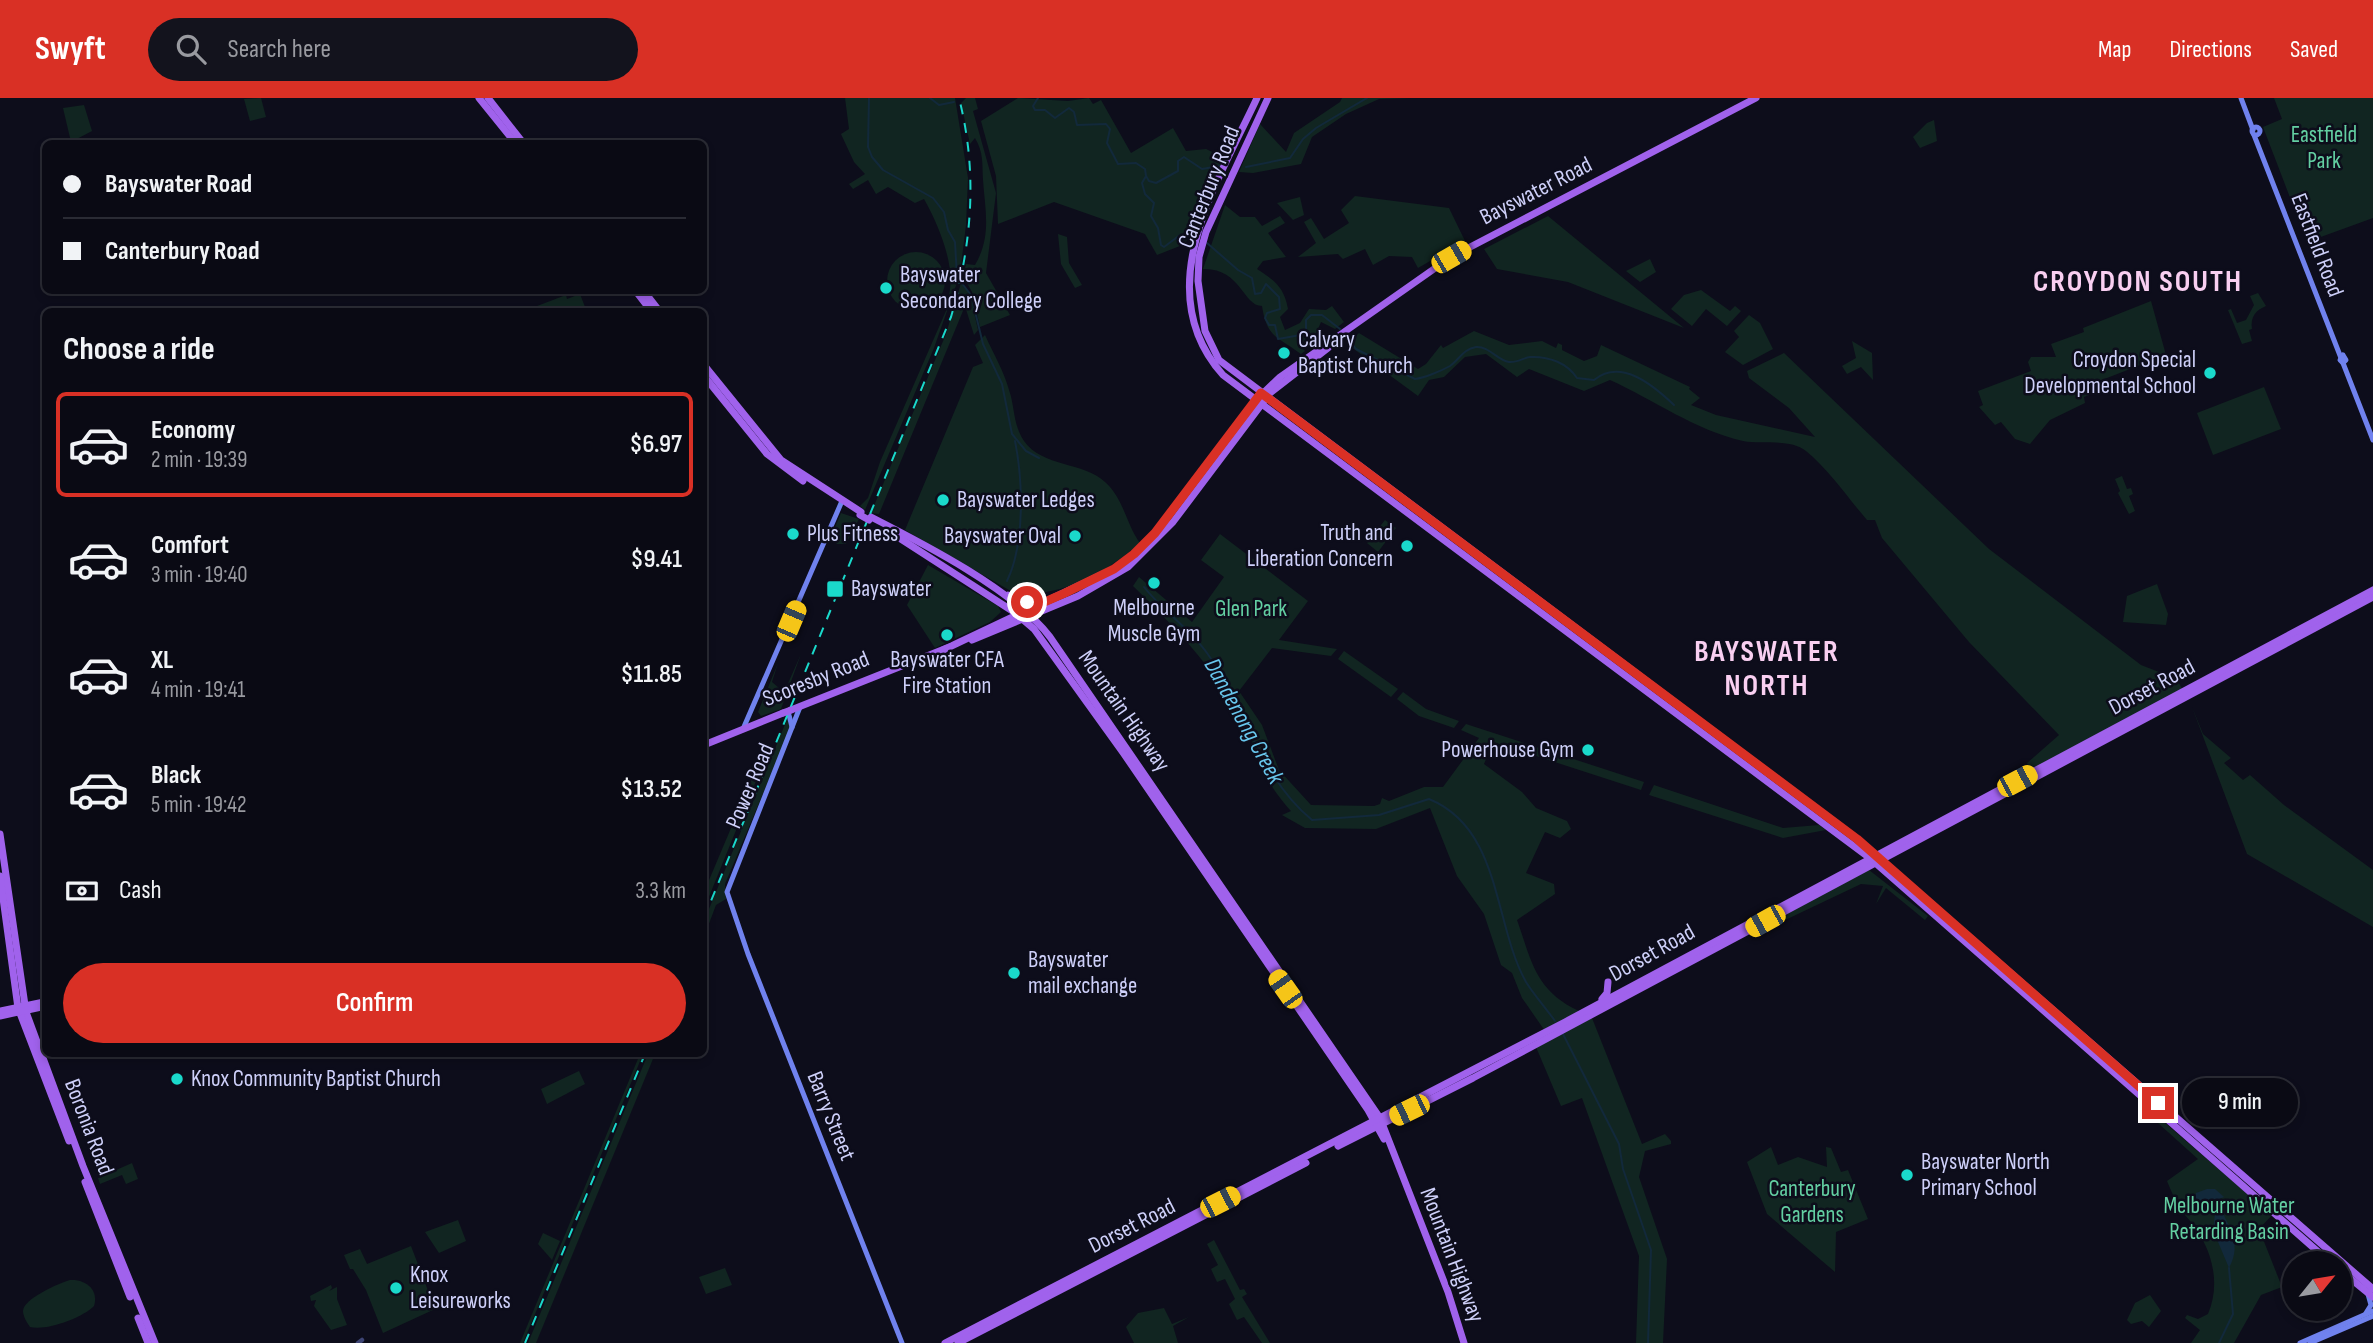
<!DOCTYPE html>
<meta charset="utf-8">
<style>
body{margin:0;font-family:"Sofia Sans Condensed",sans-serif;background:#13131d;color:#f1f3f6;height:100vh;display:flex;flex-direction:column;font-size:26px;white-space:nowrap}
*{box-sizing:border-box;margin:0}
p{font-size:23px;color:#999aa0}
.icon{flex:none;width:38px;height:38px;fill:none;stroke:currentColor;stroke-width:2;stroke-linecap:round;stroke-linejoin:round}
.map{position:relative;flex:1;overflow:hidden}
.drawer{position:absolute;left:42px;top:210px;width:665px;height:749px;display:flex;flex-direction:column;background:#0a0a14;border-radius:10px;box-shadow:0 4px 10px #0003,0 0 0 2px #2a2b34}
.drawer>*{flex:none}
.top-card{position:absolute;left:42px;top:42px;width:665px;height:154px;border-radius:10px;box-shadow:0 4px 10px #0003,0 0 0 2px #2a2b34;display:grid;align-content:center;height:154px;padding:0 21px;background:#0a0a14}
.needle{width:46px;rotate:60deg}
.buttons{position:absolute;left:2282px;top:1153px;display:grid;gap:14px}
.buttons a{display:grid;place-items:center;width:70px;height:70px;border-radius:50%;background:#0a0a14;box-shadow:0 4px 10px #0003,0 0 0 2px #2a2b34;font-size:35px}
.end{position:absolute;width:32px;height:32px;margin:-16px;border:9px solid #d93025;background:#fff;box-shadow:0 0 0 4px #fff}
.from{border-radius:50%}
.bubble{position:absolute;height:49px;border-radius:24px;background:#0a0a14;box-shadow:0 4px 10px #0003,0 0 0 2px #2a2b34;font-size:23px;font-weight:600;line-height:49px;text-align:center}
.car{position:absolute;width:21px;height:42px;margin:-21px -10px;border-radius:9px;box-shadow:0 0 5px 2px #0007;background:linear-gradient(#f5c518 24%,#345 0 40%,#f5c518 0 76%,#345 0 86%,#f5c518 0)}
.top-card b{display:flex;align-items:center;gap:24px;height:66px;font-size:26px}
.top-card b+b{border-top:2px solid #2a2b34}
.top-card i{width:18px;height:18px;background:#f1f3f6}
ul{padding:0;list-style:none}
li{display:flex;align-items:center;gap:21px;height:105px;margin:0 14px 10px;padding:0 7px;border:4px solid transparent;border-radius:10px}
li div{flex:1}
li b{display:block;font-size:26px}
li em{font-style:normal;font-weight:600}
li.current{border-color:#d93025}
li>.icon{width:63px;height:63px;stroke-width:1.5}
h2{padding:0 21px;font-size:32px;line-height:84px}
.pay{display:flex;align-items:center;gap:18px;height:77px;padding:0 21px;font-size:26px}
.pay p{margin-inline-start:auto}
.primary-button{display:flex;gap:14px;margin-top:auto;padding:14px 21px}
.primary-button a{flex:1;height:80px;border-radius:42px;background:#d93025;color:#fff;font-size:28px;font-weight:600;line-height:80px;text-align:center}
header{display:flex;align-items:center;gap:42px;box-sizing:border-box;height:98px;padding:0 35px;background:#d93025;color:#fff}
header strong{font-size:33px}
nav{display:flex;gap:38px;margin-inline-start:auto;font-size:24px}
.search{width:490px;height:63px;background:#13131d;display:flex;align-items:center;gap:18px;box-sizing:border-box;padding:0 24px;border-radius:38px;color:#999aa0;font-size:26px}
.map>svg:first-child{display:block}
.green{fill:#112521}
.water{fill:#12293b}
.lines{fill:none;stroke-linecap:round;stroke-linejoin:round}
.stream{stroke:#12293b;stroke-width:2}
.tertiary{stroke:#3e4575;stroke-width:4.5}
.secondary{stroke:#7082ee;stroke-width:5}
.primary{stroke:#a062ec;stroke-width:7}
.rail{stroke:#1ad9cb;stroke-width:2;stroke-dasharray:10 9;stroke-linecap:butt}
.primary-bridge{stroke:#a062ec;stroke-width:7}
.route{stroke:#d93025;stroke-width:9}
.poi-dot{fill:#1ad9cb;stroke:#0d0d1b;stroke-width:2.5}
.labels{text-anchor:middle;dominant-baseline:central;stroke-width:5;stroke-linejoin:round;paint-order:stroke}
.park-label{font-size:23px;fill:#63cfa2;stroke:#0d0d1b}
.street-label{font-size:23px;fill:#ced0f9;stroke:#0d0d1b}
.poi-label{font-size:23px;fill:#ced0f9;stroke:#0d0d1b;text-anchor:start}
.water-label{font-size:24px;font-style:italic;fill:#68c6ed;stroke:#0d0d1b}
.district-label{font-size:30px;font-weight:bold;letter-spacing:2px;fill:#f9cff1;stroke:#0d0d1b}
</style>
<header>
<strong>Swyft</strong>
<div class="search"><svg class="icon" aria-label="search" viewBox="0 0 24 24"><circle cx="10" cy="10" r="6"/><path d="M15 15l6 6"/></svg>Search here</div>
<nav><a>Map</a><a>Directions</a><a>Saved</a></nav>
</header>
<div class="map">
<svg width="2373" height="1245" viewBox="0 0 2373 1245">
<rect width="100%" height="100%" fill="#0d0d1b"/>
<g class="green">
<path d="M261 0 266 19 250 23 244 1Z"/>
<path d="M845 0H955L968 80 966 127 960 176 934 250 865 412 860 408 868 400 880 364 949 206 946 205C960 177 939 127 924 101L915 105 888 89 876 96 868 82 853 91 849 86 865 76 854 64 841 36 849 31Z"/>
<path d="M966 0H975L978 11 973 13 996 95 986 175 1010 217 980 229 972 194 963 178 966 166 975 167C992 138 985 112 983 82 982 66 984 55 975 40L970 46 961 5Z"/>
<path d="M1018 0 1068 3 1089 0 1093 6 1101 2 1131 55 1173 30 1186 53 1206 51 1225 60 1185 146 1157 157 1145 136 1054 104 998 126 996 78 981 23Z"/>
<path d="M1342 0H1412L1379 1 1346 16 1312 39 1301 66 1253 75 1239 74 1260 26 1286 54 1294 35 1340 4Z"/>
<path d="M2274 0H2373V120L2307 144 2263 29 2282 21Z"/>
<path d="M84 7 92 33 71 44 63 10Z"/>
<path d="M1934 22 1937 43 1920 50 1913 39 1927 25Z"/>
<path d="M1355 98 1449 110 1465 143 1418 170 1412 159 1389 158 1373 167 1365 151 1343 161 1338 156 1298 159 1316 145 1304 124 1311 120 1324 141 1349 125 1341 112Z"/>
<path d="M1300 99 1304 117 1293 122 1277 105Z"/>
<path d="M1225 107 1240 119H1255L1262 128 1280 118 1285 125 1268 135 1286 159 1263 163 1257 171C1275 183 1284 189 1288 211L1280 219 1285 232 1300 225 1309 211 1326 212 1332 208 1344 224 1335 231 1321 224 1316 236 1300 246 1305 253 1301 256C1277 238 1267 240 1262 208 1243 208 1241 170 1203 171Z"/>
<path d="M1548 118 1684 230 1568 184 1497 171 1484 151Z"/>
<path d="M1058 136 1067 139 1069 165 1082 187 1075 190 1061 166Z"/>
<circle cx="916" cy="183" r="29"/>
<path d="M1650 161 1656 174 1640 184 1626 173Z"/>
<path d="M961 185 970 196 978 232 974 237 965 208 879 416 871 415 946 236Z"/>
<path d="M1701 192 1730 213 1735 208 1741 213 1727 228 1706 211 1692 228 1671 211 1684 197Z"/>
<path d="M2258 195 2266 208C2256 212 2250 219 2252 231L2249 232 2252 243 2242 246 2228 212 2231 211 2237 225 2246 222 2254 207 2250 198Z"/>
<path d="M580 196 585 209 573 213H524L566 197 567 201Z"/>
<path d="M2151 203 2166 257 2089 287 2092 296 2084 299 2085 305 2050 322 2030 346 2015 341 2001 324 1995 327 1979 309 1983 307 1978 293 2031 273 2028 264 2031 259H2056L2051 246 2084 234 2083 230Z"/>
<path d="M1749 217 1760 225 1773 251 1743 267 1725 254 1739 239 1734 233Z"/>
<path d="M1474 233 1509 247 1542 243 1556 250 1558 245 1562 247V252L1584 263 1597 258 1601 247 1690 289 1689 291 1700 300 1691 307 1716 317 1815 339 1789 310 1749 280 1747 273 1784 255 1989 451 2141 567 2177 581 2182 591 2030 672 2027 665 2059 637 1969 544 1882 440 1875 422H1867C1848 400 1829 372 1806 353 1790 340 1762 347 1743 343 1695 332 1654 302 1610 282L1584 293 1529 271 1517 279 1486 256 1465 259 1444 279 1429 282 1418 298 1347 246 1359 235 1418 271 1426 266 1441 247 1443 250Z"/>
<path d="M985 237C993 255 1004 273 1009 292 1015 309 1013 327 1024 343 1042 369 1084 364 1105 384 1124 401 1126 426 1140 445 1107 474 1054 505 1009 492L905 432 973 269 983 265 975 247Z"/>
<path d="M1852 243 1872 255 1873 282 1861 269 1847 276 1842 268 1856 260Z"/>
<path d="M2264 289 2281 331 2213 357 2197 315Z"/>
<path d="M2122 378 2127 391 2131 390 2133 396 2129 398 2135 413 2129 416 2118 395 2120 393 2115 381Z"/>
<path d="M841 415 859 421 846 446H837L830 441Z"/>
<path d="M1385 422 1396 430 1378 454 1367 445Z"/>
<path d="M1220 436 1308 503 1279 542 1337 551 1331 558 1272 550 1239 593 1262 627 1279 672 1311 707 1374 708 1380 706 1382 700 1389 703 1424 689H1443L1479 640 1461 632 1466 626 1644 684 1641 692 1493 644 1484 666 1522 694 1536 710 1567 723 1571 731 1560 740 1545 734 1526 775 1554 786 1555 796 1517 822C1532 864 1535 892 1579 913L1545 933 1522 900 1512 875 1501 867 1484 816 1457 778 1430 710 1376 731 1305 730 1282 717 1291 713C1263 682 1265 671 1248 635 1221 577 1178 532 1133 488L1139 479 1192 524 1224 479 1201 462Z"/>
<path d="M928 467 998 508 1001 514 990 524 935 550 907 507Z"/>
<path d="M2157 486 2168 516 2166 527 2123 524 2127 498Z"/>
<path d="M1344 553 1398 591 1391 599 1338 561Z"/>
<path d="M801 556 781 611 761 618 758 614 778 565 772 584 779 590H786Z"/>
<path d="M1403 594 1426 611 1459 623 1454 630 1419 618 1397 601Z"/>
<path d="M2192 609 2203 636 2231 660 2224 665 2243 682 2250 677 2284 707 2373 772V829L2247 756Z"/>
<path d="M788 619 791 629 725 786 726 801 716 807 704 839V823Z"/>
<path d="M761 659 765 661 704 811V794Z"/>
<path d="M1654 687 1783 730 1819 727 1826 732 1783 740 1649 697Z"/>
<path d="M1869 772 1928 818 1925 822 1886 790 1876 806 1883 788 1861 786 1781 824 1780 818Z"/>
<path d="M1592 920 1642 1046 1665 1036 1671 1043V1046L1645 1053 1639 1079 1667 1161 1663 1245H1636L1639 1158 1582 1000 1561 1008 1536 949Z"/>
<path d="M640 956H643L523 1245H520Z"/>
<path d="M648 956H655L536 1245H528Z"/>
<path d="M579 973 585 986 547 1006 541 991Z"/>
<path d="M2151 1013 2272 1117 2259 1131 2282 1189 2261 1197 2234 1245H2191L2200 1232 2185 1220 2187 1217 2198 1221 2208 1216C2224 1178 2207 1137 2179 1111L2166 1116 2178 1109 2167 1083 2198 1061 2148 1016Z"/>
<path d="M1771 1049 1778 1067 1798 1059 1827 1069 1826 1049 1831 1050 1841 1074 1848 1072 1868 1121 1836 1134 1835 1174 1767 1116 1747 1064Z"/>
<path d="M132 1065 138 1081 126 1086 122 1077 100 1086 98 1080Z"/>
<path d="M458 1122 466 1143 439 1155 425 1134Z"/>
<path d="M543 1135 560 1143 552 1162 538 1146Z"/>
<path d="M1214 1142 1240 1192 1244 1191 1247 1196 1242 1199 1270 1245H1262L1244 1219 1237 1222 1229 1206 1235 1201 1225 1181 1217 1184 1211 1171 1218 1167 1207 1146Z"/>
<path d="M411 1148 435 1211 383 1235 366 1192 353 1171H350L344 1157 360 1151 367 1166Z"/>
<path d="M725 1170 732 1187 706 1196 699 1179Z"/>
<path d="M70 1182C86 1181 99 1192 94 1208 82 1220 47 1233 30 1229 27 1225 23 1218 23 1213 23 1201 59 1185 70 1182Z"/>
<path d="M331 1187 332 1190 329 1193 337 1189V1201L347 1227 331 1232 314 1208 316 1202 311 1203 310 1198Z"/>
<path d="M2150 1197 2161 1213 2149 1229 2142 1223 2131 1226 2127 1222 2135 1205Z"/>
<path d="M1164 1210 1172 1226 1189 1219 1173 1228 1178 1245H1134L1126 1229 1138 1215Z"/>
</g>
<path class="water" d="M2207 1091H2215L2224 1099 2217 1102C2226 1126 2244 1143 2229 1170L2213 1132 2215 1116 2212 1111 2203 1115 2194 1107 2196 1095Z"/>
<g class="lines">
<g class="stream">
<path d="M869 0 868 49 872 59 883 72 933 100 944 114 948 132 955 144 957 179 971 197 983 246 1002 286 1012 336 1026 353 1039 360"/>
<path d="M930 0 939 7 954 4"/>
<path d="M1038 0 1033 8 1035 12H1045L1055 20 1069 10 1074 14 1077 27 1106 26 1110 31 1107 45 1118 66 1136 65 1145 71 1146 78 1142 85 1145 96 1154 105 1151 118 1158 130 1161 147 1164 149 1180 137H1191"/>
<path d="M1246 69 1290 60 1303 41 1316 30 1367 0"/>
<path d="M1146 78 1149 83 1156 85 1178 73V63L1184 59 1202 71 1219 68"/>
<path d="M1207 145 1238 172 1252 180 1255 196 1261 195 1266 186 1279 199 1280 211 1267 215 1265 220 1269 227H1275L1278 241 1306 236V222L1311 217H1322L1340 231"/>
<path d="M1346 238 1356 251 1415 281C1424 280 1441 273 1450 268 1459 262 1463 251 1476 249 1489 248 1497 262 1509 264 1517 265 1523 260 1530 259 1549 258 1567 265 1577 280L1594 282C1621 260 1653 287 1674 307"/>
<path d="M1007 483C1025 446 1023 383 1015 343"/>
<path d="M1144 489C1162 512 1189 530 1207 555 1247 610 1258 678 1312 722L1379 717 1429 701C1502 731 1493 825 1526 884 1534 897 1546 910 1555 923"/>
<path d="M1563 936 1619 1046 1623 1071 1651 1152 1648 1245"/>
<path d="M2219 1245 2233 1216 2229 1170"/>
</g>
<path class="tertiary" d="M358 1245 362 1242"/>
<g class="secondary">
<path d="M2241 0 2253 32"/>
<circle cx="2256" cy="33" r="4"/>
<path d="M2254 37 2341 260"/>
<path d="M2343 257 2346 262 2343 265 2340 262Z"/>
<path d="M2343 265 2373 342"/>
<path d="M800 609 727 794 748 856 902 1245"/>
<path d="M789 617 792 629"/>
<path d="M743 631 842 403"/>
<path d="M2366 1215 2371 1207 2368 1196"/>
<path d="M2300 1245 2373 1213"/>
<path d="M2310 1245 2373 1218"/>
</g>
<g class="primary">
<path d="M479 0 516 46"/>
<path d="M488 0 524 46"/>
<path d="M1257 0C1218 84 1147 192 1223 277L1871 761 2332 1166"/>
<path d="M1268 0 1206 134 1199 159 1198 183 1205 233 1219 262 1857 741 2373 1191"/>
<path d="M635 192 652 214"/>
<path d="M643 192 660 214"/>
<path d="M704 267 781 362 861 414"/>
<path d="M704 278 767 356 803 383"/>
<path d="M871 419C924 446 1014 492 1050 539L1380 1020 1448 1194 1464 1245"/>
<path d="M890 434 1014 514 1034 531 1124 656 1368 1012 1384 1041"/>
<path d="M1008 497 1037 506"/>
<path d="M972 542 1078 498 1128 469 1173 424 1270 295 1328 250"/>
<path d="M943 552 1114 471 1134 456 1155 435 1256 302 1280 279 1451 159 1756 0"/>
<path d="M791 612 947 550"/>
<path d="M704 647 783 615"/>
<path d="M0 736 26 914 83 1068 155 1245"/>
<path d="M0 778 18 910 69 1043"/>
<path d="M1602 901 1607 895 1608 884"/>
<path d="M0 913 44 904"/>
<path d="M0 918 46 908"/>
<path d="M1338 1048 1473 980 2373 499"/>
<path d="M85 1084 130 1199"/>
<path d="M2340 1172 2373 1199"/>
<path d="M138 1220 148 1245"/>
<path d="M945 1245 1565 924 2373 492"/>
<path d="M958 1245 1306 1065"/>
</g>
<g class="rail">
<path d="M704 820 951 219C972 145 978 75 959 0"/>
<path d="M525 1245 645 956"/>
</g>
<g class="primary-bridge">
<path d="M860 417 869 422"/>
<path d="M783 615 791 612"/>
</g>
</g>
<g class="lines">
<path class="route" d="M1027 504 1040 506 1065 495 1114 471 1134 456 1155 435 1261 295 1857 741 2158 1005"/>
</g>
<g class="poi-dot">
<circle cx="886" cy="190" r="7"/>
<circle cx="1284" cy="255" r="7"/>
<circle cx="2210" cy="275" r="7"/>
<circle cx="943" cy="402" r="7"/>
<circle cx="793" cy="436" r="7"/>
<circle cx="1075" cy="438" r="7"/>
<circle cx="1407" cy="448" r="7"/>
<circle cx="1154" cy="485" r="7"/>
<rect x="826" y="482" width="18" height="18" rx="3.5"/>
<circle cx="947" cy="537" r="7"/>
<circle cx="1588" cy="652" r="7"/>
<circle cx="1014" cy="875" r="7"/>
<circle cx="177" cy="981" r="7"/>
<circle cx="1907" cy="1077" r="7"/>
<circle cx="396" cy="1190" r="7"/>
</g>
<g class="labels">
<g class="park-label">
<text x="2324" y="37">Eastfield<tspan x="2324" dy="26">Park</tspan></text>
<text x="1251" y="511">Glen Park</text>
<text x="1812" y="1091">Canterbury<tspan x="1812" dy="26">Gardens</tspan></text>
<text x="2229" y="1108">Melbourne Water<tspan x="2229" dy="26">Retarding Basin</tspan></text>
</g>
<g class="street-label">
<text transform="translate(1209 89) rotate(-68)">Canterbury Road</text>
<text transform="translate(1536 93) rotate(-27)">Bayswater Road</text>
<text transform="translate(2317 147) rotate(69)">Eastfield Road</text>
<text transform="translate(816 581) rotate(-22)">Scoresby Road</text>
<text transform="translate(2152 589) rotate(-28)">Dorset Road</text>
<text transform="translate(1124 613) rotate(55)">Mountain Highway</text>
<text transform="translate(750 688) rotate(-67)">Power Road</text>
<text transform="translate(1652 855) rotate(-29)">Dorset Road</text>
<text transform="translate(831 1018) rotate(68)">Barry Street</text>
<text transform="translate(89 1029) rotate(69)">Boronia Road</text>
<text transform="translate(1132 1128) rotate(-27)">Dorset Road</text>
<text transform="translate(1452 1157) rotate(69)">Mountain Highway</text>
</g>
<g class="poi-label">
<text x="900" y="177">Bayswater<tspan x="900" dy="26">Secondary College</tspan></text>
<text x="1298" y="242">Calvary<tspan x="1298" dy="26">Baptist Church</tspan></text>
<text x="2196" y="262" text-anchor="end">Croydon Special<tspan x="2196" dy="26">Developmental School</tspan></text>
<text x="957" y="402">Bayswater Ledges</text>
<text x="1393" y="435" text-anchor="end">Truth and<tspan x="1393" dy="26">Liberation Concern</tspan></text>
<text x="807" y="436">Plus Fitness</text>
<text x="1061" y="438" text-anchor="end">Bayswater Oval</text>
<text x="851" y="491">Bayswater</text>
<text x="1154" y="510" text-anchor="middle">Melbourne<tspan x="1154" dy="26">Muscle Gym</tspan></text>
<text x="947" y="562" text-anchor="middle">Bayswater CFA<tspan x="947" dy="26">Fire Station</tspan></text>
<text x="1574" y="652" text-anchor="end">Powerhouse Gym</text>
<text x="1028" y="862">Bayswater<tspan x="1028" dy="26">mail exchange</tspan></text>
<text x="191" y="981">Knox Community Baptist Church</text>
<text x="1921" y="1064">Bayswater North<tspan x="1921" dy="26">Primary School</tspan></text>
<text x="410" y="1177">Knox<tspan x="410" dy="26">Leisureworks</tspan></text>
</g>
<g class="water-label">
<text transform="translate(1244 623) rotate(61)">Dandenong Creek</text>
</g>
<g class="district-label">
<text x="2138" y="184">CROYDON SOUTH</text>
<text x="1767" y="554">BAYSWATER<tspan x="1767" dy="34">NORTH</tspan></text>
</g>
</g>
</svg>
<div class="buttons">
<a><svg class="needle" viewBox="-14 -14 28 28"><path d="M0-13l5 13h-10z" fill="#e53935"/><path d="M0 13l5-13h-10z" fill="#999aa0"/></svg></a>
</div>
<i class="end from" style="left:1027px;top:504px"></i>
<i class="end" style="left:2158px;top:1005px"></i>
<div class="bubble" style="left:2182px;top:980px;width:116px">9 min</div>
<i class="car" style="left:1451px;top:159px;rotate:60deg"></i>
<i class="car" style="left:791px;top:523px;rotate:23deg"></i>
<i class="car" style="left:2017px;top:683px;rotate:62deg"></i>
<i class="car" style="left:1765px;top:823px;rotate:241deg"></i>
<i class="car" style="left:1285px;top:891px;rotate:325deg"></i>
<i class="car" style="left:1409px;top:1012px;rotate:244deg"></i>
<i class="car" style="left:1220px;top:1104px;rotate:63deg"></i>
<div class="top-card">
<b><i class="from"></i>Bayswater Road</b>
<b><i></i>Canterbury Road</b>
</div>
<section class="drawer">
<h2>Choose a ride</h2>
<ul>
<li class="current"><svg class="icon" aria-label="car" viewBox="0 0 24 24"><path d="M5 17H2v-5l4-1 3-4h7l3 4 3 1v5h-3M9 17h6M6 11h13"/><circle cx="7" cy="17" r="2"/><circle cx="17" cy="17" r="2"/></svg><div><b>Economy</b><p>2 min · 19:39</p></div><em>$6.97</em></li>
<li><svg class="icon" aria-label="car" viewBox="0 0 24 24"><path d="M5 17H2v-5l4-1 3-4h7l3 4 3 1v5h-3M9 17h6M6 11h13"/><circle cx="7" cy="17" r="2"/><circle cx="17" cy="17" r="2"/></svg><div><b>Comfort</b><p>3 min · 19:40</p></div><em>$9.41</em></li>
<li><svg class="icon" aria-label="car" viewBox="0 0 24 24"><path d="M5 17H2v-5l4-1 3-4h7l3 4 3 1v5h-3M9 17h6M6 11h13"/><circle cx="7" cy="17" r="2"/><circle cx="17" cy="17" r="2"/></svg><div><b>XL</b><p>4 min · 19:41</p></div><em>$11.85</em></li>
<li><svg class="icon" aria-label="car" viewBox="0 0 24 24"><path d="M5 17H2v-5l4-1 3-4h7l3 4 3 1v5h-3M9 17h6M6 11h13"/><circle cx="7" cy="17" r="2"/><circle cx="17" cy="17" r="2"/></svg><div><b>Black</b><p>5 min · 19:42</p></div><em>$13.52</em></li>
</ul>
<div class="pay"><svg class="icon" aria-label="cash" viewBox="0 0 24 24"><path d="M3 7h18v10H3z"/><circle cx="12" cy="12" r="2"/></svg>Cash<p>3.3 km</p></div>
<div class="primary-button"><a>Confirm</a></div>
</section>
</div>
